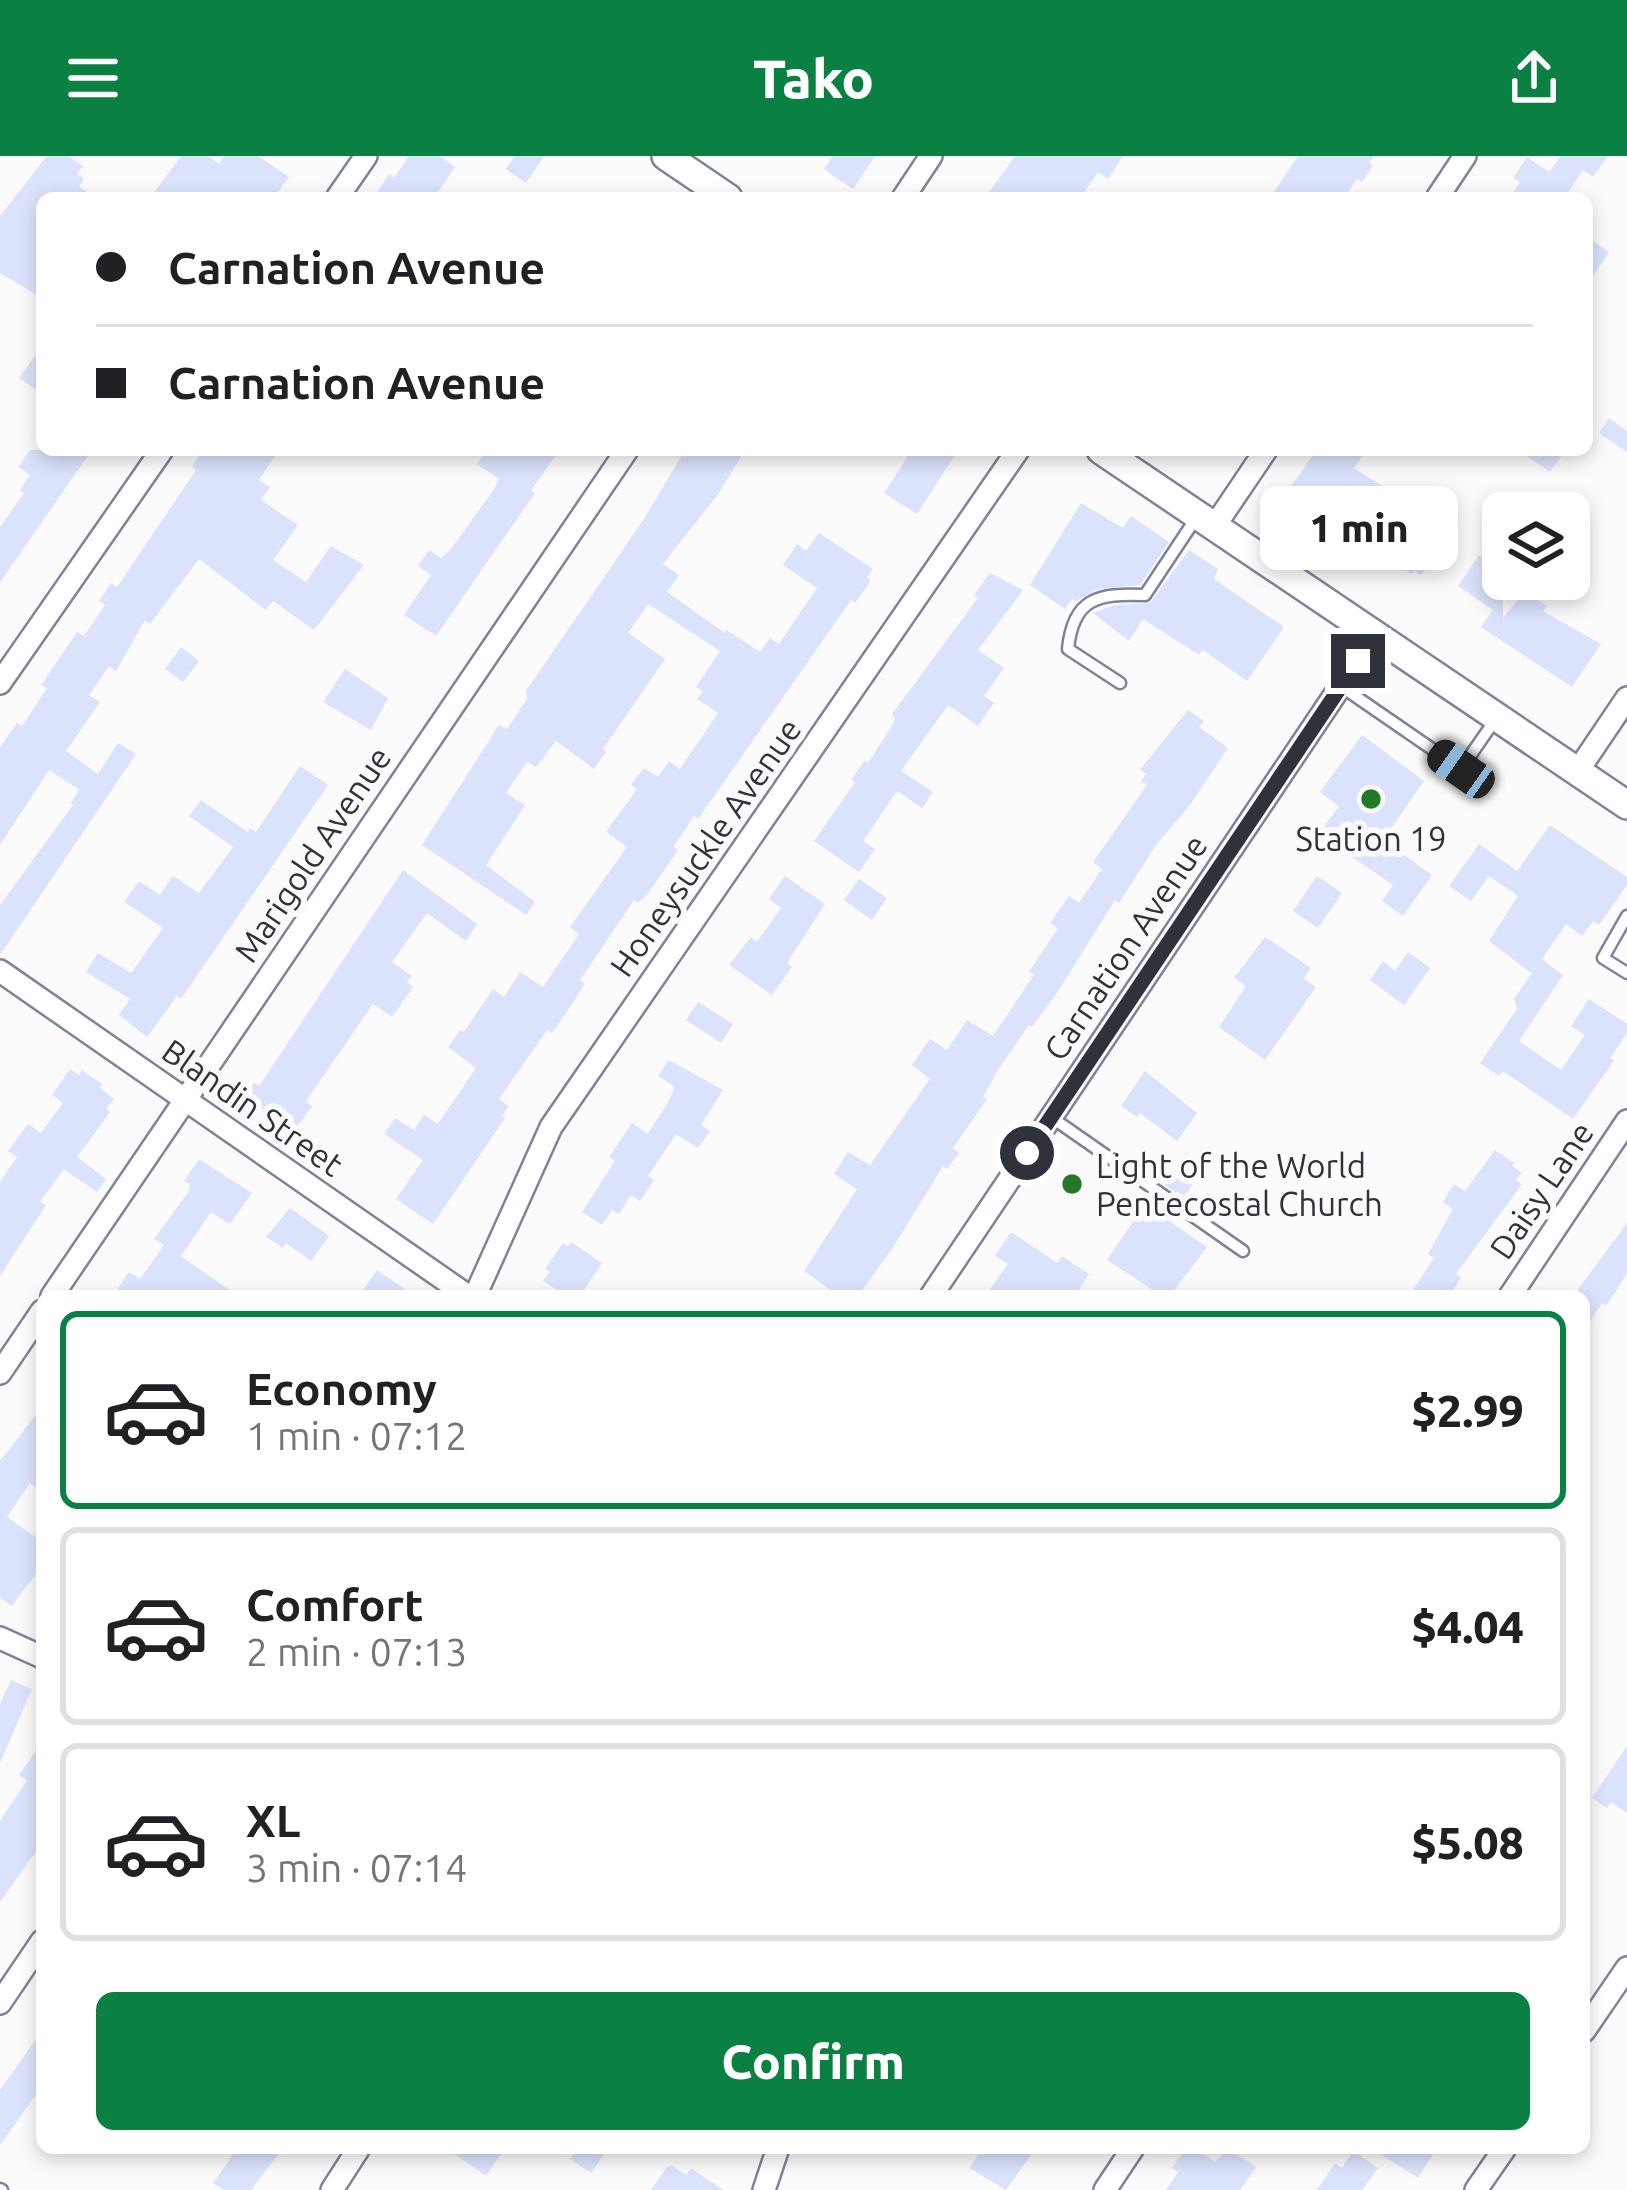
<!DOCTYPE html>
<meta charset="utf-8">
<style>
body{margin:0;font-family:Ubuntu,sans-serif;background:#f6f6f6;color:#202124;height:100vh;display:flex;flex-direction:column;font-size:45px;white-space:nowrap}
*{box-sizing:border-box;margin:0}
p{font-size:39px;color:#757577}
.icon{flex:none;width:66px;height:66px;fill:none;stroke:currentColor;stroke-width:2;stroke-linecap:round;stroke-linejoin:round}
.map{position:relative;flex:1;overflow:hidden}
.sheet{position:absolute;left:36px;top:1134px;width:1554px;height:864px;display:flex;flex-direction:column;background:#fff;border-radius:18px;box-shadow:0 6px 18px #0003}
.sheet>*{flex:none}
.hud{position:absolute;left:36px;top:36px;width:1557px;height:264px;border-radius:18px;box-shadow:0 6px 18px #0003;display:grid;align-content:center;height:264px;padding:0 60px;background:#fff}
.tools{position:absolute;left:1482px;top:336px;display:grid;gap:24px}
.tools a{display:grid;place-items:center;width:108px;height:108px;border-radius:18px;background:#fff;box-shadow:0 6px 18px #0003;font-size:60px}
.end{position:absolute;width:54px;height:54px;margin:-27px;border:15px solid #2f323b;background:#fff;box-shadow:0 0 0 6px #fff}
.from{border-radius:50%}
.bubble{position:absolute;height:84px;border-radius:18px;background:#fff;box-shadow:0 6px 18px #0003;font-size:39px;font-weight:800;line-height:84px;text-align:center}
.car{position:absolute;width:36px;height:72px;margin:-36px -18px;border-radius:15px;box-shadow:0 0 9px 3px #0007;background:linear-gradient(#222 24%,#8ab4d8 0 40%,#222 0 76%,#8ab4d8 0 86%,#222 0)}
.hud b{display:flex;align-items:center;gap:42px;height:114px;font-size:45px}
.hud b+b{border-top:3px solid #e0e0e0}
.hud i{width:30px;height:30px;background:#202124}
ul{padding:21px 0 0;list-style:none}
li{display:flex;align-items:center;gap:36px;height:198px;margin:0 24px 18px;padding:0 36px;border:6px solid #e0e0e0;border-radius:18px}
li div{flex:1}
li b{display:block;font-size:45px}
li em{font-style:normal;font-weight:800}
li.active{border-color:#0b8043}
li>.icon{width:108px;height:108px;stroke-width:1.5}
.primary-button{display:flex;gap:24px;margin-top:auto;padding:24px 60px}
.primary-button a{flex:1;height:138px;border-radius:18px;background:#0b8043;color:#fff;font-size:48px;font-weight:800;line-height:138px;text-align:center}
header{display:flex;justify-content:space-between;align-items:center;height:156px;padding:0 60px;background:#0b8043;color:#fff;font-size:54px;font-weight:800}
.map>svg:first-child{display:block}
.building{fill:#dbe3fc}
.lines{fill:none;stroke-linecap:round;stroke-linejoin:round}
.service-casing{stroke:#7d849a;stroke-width:15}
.minor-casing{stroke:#7d849a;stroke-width:26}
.secondary-casing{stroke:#7d849a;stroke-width:32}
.service{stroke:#fff;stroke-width:10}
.minor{stroke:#fff;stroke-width:21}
.secondary{stroke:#fff;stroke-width:27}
.route{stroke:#2f323b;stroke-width:15}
.poi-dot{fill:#247924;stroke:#fbfbfb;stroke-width:4.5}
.labels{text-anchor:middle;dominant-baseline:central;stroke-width:12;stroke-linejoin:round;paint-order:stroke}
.poi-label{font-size:33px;fill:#2f323b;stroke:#fbfbfb}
.street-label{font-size:33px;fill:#2f323b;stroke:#fbfbfb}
</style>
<header><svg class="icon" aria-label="menu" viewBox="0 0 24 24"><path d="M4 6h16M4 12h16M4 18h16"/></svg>Tako<svg class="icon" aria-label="share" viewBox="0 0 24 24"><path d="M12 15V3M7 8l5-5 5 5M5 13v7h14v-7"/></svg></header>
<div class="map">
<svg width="1627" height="2034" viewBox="0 0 1627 2034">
<rect width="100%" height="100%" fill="#fbfbfb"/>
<g class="building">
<path d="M47 0H68L83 10 77 18 84 23 79 30 95 42H42V142L0 117V60Z"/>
<path d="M181 0H208L219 8 224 0H258L289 21 274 42H150Z"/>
<path d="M409 0H440L455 11 434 42H373L389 18 394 22Z"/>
<path d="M515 0H544L526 27 506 13Z"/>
<path d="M833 0H875L853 33 824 13Z"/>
<path d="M1015 0H1123L1108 23 1098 16 1080 42H985Z"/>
<path d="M1298 0H1374L1369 7 1373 10 1362 26 1357 23 1344 42H1270Z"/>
<path d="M1561 0H1608L1593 21 1583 14 1564 42H1510L1520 26 1513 22 1527 1 1549 16Z"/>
<path d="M1587 81 1609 96 1587 129Z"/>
<path d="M42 190V238L19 222Z"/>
<path d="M1609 262 1627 275V296L1599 277Z"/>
<path d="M30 294H92L0 426V371L24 337 20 334 30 319 18 311Z"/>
<path d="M203 294H279L259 324 270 331 261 344 298 369 273 404 306 426 331 390 364 409 314 474 273 445 266 454 199 403 150 468 145 464 116 515 109 510 89 539 100 546 66 595 98 618 118 587 136 598 0 799V749L73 649 71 647 79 634 49 614 0 689V591L17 567 22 570 47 532 41 529 77 476 84 480 105 449 99 445 111 427 117 431 196 314 192 311Z"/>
<path d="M487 294H560L531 334 535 337 436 480 404 459 431 419 418 410 429 394 441 402 450 394 493 335 499 323 477 308Z"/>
<path d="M685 294H745L719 337 663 408 679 419 667 436 725 477 727 474 760 496 770 482 779 488 817 432 783 409 797 388 806 395 819 377 873 413 867 421 871 424 855 447 851 444 698 663 694 660 673 691 678 694 647 739 638 747 634 744 580 824 585 828 566 857 552 877 547 874 499 943 509 950 502 960 505 962 433 1068 396 1043 423 1004 384 978 395 962 414 974 424 959 438 968 476 912 448 891 460 874 464 876 493 833 504 841 520 816 543 831 579 778 570 771 627 691 606 676 637 633 631 629 644 612 658 621 669 605 680 613 718 557 697 543 703 535 696 531 720 495 648 448 628 477 665 503 603 593 606 596 594 613 556 585 536 611 527 606 506 637 525 649 486 709 535 746 526 759 422 689 499 569 507 573 527 543 526 535 644 363Z"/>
<path d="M912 294H958L917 358 884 337Z"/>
<path d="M1317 294H1366L1354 312 1396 339 1389 349 1421 373 1437 350 1459 365 1421 419 1414 415 1411 418 1391 404 1393 401 1307 343 1305 346 1288 334Z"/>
<path d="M1518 294H1566L1550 316Z"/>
<path d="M1081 347 1123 372 1131 360 1169 386 1140 429 1098 433 1076 445 1072 443 1065 453 1030 429Z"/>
<path d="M1503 380V462L1525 434 1547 450 1543 455 1601 488 1572 531 1481 471 1493 454 1458 430 1479 399 1486 405Z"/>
<path d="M1189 394 1218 413 1214 423 1284 471 1247 525 1203 494 1199 499 1143 463 1129 485 1093 457 1115 449 1150 447Z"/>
<path d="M990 417 1023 434 978 494 1004 512 984 540 994 547 978 570 948 549 901 615 933 636 922 652 897 635 863 685 875 693 859 716 814 685 855 626 851 624 865 604 868 607 888 576 895 564 892 558 978 442 974 439Z"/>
<path d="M181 491 199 505 183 526 165 513Z"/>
<path d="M345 513 388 542 371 574 323 546Z"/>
<path d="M1188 554 1204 565 1199 571 1228 592 1190 649 1156 689 1119 747 1115 744 1057 837 1032 871 1029 869 1000 911 983 941 987 943 953 992 959 997 947 1013 943 1010 892 1093 858 1140H839L804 1115 857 1033 834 1018 848 996 870 1009 930 923 912 909 930 883 947 894 967 864 993 880 1034 819 1029 816 1058 772 1050 767 1069 740 1079 747 1102 713 1093 706 1147 629 1141 625 1146 618 1140 614Z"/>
<path d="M1362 579 1424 625 1383 684 1432 719 1403 760 1382 745 1393 729 1319 678 1339 650 1320 636Z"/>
<path d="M300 610 328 629 181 843 177 840 147 881 119 859 130 843 86 816 98 797 131 817 163 772 124 746 139 725 160 739 173 720 199 737 233 691 189 660 201 644 248 676 250 672 256 676Z"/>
<path d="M1550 669 1627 721V729L1599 769 1593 765 1582 780 1566 768 1542 803 1563 819 1519 885 1561 914 1585 879 1571 870 1589 843 1627 868V877L1610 902 1614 904 1573 963 1503 915 1499 920 1480 907 1517 853 1514 843 1541 803 1531 817 1489 785 1518 740 1489 720 1471 745 1449 730 1479 688 1517 715Z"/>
<path d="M403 714 477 768 466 785 427 757 392 806 412 820 407 826 413 831 392 861 373 848 306 945 312 950 292 978 244 941 254 927 259 930Z"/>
<path d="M785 720 825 748 787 807 792 811 772 839 729 809 751 781 757 786 781 752 769 743Z"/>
<path d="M1317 720 1342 737 1318 772 1293 755Z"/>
<path d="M859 723 887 742 872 764 844 744Z"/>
<path d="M1265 781 1311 812 1304 823 1316 831 1265 904 1219 871 1246 830 1234 822Z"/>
<path d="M1408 796 1430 812 1404 849 1370 824 1383 805 1395 815Z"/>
<path d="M698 846 733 868 721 887 686 864Z"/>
<path d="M669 904 723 934 701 969 710 975 698 992 676 978 648 1020 654 1024 640 1045 631 1039 619 1058 612 1054 602 1069 582 1056 615 1005 609 1001 632 967 648 978 667 948 675 931 658 920Z"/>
<path d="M70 913 79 919 82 914 102 928 100 932 114 943 106 953 110 956 77 1001 106 1023 97 1036 64 1013 40 1046 46 1049 0 1120V1026L17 1001 8 995 28 968 41 977 63 947 52 939Z"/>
<path d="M1145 915 1197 957 1177 985 1140 957 1137 961 1121 950Z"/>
<path d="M1495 994 1514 1007 1512 1010 1522 1017 1516 1024 1522 1028 1456 1118 1461 1122 1449 1140H1409L1434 1102 1428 1098 1453 1053 1443 1046 1454 1028 1465 1035Z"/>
<path d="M1186 996 1205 1009 1184 1042 1165 1029Z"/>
<path d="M199 1003 252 1037 230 1068 211 1056 181 1100 238 1140H113L129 1116 140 1123 164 1089 154 1083 189 1035 190 1028 184 1025Z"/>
<path d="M1155 1045 1173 1058 1169 1065 1207 1091 1170 1140H1162L1107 1104 1144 1049 1150 1053Z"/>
<path d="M290 1052 329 1080 311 1105 286 1087 283 1092 266 1081Z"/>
<path d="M1627 1067V1118L1606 1150 1602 1147 1584 1174V1140H1573Z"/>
<path d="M1011 1076 1057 1107 1062 1100 1089 1118 1075 1140H985L1008 1108 995 1100Z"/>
<path d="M571 1086 602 1107 580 1140H566L543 1125 550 1116 545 1113 563 1087 568 1091Z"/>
<path d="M377 1114 415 1140H359Z"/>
<path d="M42 1251V1336L30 1327 7 1361 42 1386V1409L12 1450 0 1442V1305Z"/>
<path d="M11 1524 32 1533 0 1607V1548Z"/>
<path d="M42 1586V1687L0 1746V1665L27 1624 19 1619Z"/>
<path d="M1627 1590V1657L1611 1646 1607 1652 1592 1642Z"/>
<path d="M42 1875V1930L0 1989V1934Z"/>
<path d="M238 1992H283L251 2034H223L213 2027Z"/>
<path d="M446 1992H505L486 2020Z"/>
<path d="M578 1992H608L591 2017 570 2003Z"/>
<path d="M983 1992H1036L1006 2034 969 2012Z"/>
<path d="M1186 1992H1195L1215 2006 1228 1992 1256 2011 1240 2034H1166L1178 2016 1172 2012Z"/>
<path d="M1371 1992H1437L1418 2022Z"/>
<path d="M1353 1995 1378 2012 1362 2034H1317L1335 2007 1342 2012Z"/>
<path d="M672 2010 686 2019 691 2012 723 2034H651L667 2011Z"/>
</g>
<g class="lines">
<defs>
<g id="service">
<path d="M1120 527 1068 493C1073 442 1098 437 1145 439L1196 362"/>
<path d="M1342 531 1461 613 1495 564"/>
<path d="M1627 760 1603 802 1627 817"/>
<path d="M1051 961 1243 1095"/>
<path d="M0 2033 2 2034"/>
</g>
<g id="minor">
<path d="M337 42 366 0"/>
<path d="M903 42 931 0"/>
<path d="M1437 42 1465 0"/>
<path d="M1214 371 1266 294"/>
<path d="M0 527 162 294"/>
<path d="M1577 616 1627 542"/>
<path d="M0 815 468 1140"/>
<path d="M52 1140 627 294"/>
<path d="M475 1140 551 971 1018 294"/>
<path d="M931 1140 1375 479"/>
<path d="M1510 1140 1627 965"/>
<path d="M0 1217 42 1155"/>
<path d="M0 1482 42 1501"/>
<path d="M0 1847 42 1785"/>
<path d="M1584 1875 1627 1812"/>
<path d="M332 2034 359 1992"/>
<path d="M764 2034 778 1992"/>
<path d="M1105 2034 1133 1992"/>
<path d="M1476 2034 1505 1992"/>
</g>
<g id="secondary">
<path d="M666 0 728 42"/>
<path d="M1101 294 1627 649"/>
</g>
</defs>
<use href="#service" class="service-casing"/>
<use href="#minor" class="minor-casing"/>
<use href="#secondary" class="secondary-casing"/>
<use href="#service" class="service"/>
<use href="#minor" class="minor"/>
<use href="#secondary" class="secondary"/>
</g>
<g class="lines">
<path class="route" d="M1027 997 1358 505"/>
</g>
<g class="poi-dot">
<circle cx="1371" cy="643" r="12"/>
<circle cx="1072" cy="1028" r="12"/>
</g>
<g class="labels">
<g class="poi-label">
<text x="1371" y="682">Station 19</text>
<text x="1096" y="1009" text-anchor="start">Light of the World<tspan x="1096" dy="38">Pentecostal Church</tspan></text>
</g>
<g class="street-label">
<text transform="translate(705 691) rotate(-55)">Honeysuckle Avenue</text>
<text transform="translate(312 698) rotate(-56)">Marigold Avenue</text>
<text transform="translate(1125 791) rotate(-56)">Carnation Avenue</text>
<text transform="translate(253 951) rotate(35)">Blandin Street</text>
<text transform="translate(1541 1034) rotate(-56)">Daisy Lane</text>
</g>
</g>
</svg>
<div class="tools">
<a><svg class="icon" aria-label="layers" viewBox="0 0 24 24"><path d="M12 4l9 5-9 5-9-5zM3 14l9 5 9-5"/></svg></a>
</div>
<i class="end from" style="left:1027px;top:997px"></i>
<i class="end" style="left:1358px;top:505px"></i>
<div class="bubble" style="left:1260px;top:330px;width:198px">1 min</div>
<i class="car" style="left:1461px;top:613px;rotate:305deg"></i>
<div class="hud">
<b><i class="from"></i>Carnation Avenue</b>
<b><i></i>Carnation Avenue</b>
</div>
<section class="sheet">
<ul>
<li class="active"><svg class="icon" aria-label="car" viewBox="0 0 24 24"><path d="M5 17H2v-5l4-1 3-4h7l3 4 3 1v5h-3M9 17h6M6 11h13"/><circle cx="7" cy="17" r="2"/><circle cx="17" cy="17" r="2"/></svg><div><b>Economy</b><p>1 min · 07:12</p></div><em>$2.99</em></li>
<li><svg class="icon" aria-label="car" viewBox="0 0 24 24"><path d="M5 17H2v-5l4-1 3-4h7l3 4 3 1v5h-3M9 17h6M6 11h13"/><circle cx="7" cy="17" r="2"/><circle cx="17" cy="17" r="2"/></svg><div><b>Comfort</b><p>2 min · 07:13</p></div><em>$4.04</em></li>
<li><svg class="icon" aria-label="car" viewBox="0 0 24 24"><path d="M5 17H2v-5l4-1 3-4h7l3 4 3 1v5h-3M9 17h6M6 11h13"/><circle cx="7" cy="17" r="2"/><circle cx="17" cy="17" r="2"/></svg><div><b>XL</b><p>3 min · 07:14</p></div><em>$5.08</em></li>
</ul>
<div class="primary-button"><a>Confirm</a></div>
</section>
</div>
